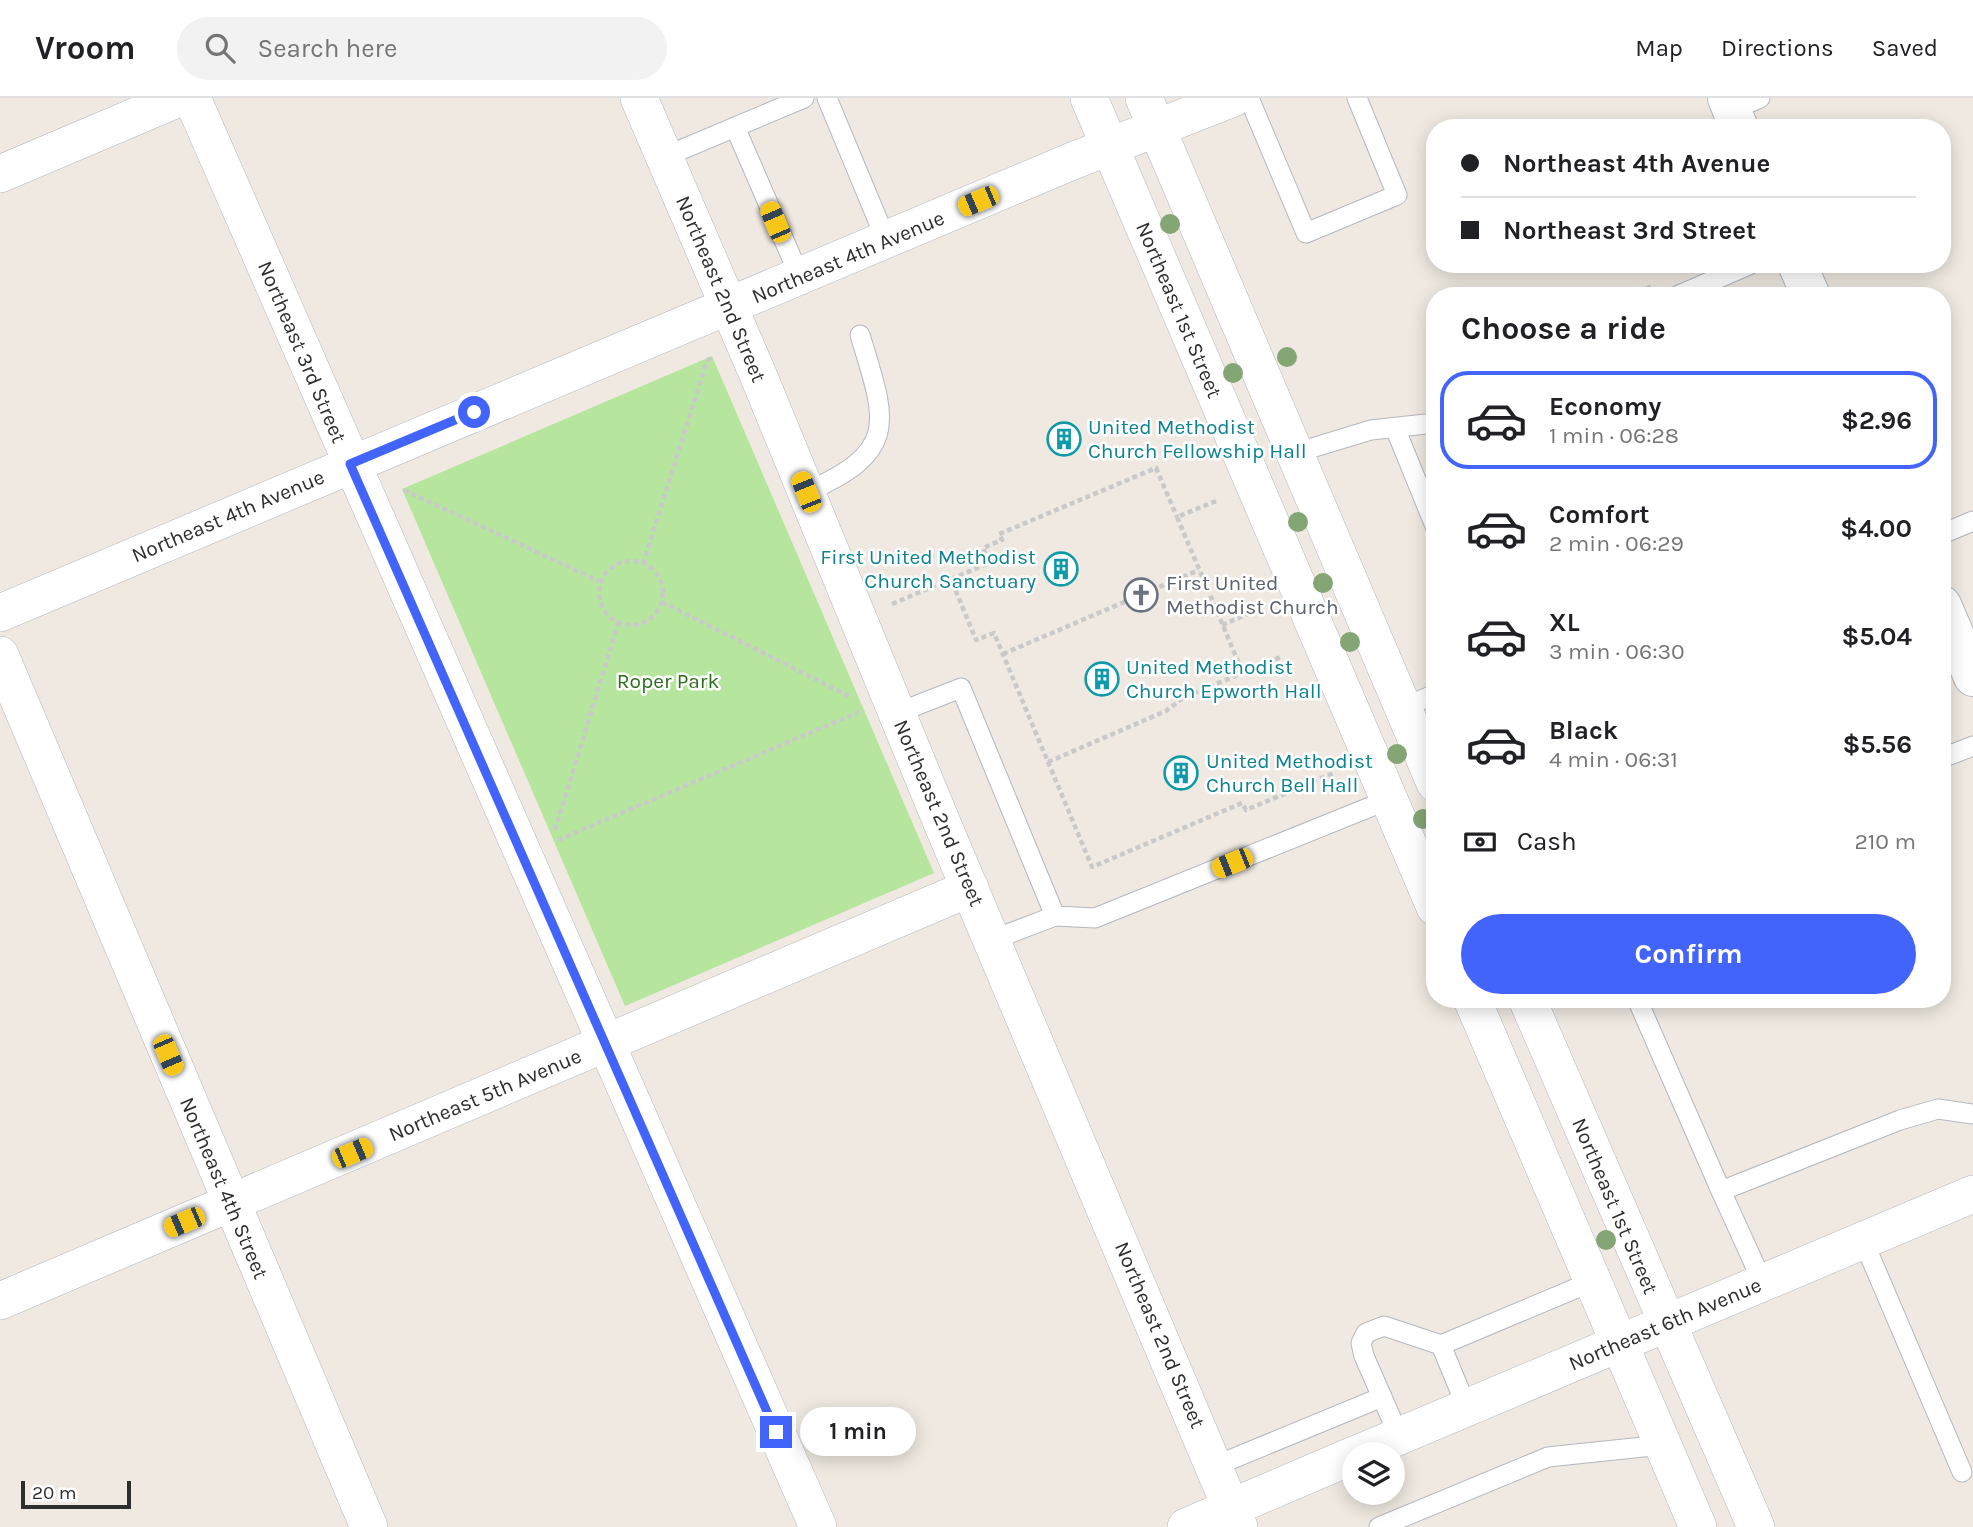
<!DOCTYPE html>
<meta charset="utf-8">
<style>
body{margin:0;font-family:Karla,sans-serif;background:#f2f2f2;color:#202124;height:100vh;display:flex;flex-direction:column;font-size:26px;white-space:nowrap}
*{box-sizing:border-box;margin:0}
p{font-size:23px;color:#757577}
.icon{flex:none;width:38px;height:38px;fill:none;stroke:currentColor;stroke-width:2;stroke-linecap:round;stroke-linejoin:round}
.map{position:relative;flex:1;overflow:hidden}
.sheet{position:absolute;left:1426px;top:189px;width:525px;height:721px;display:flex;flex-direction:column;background:#fff;border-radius:28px;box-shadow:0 4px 18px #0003}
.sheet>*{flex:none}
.guide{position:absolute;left:1426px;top:21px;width:525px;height:154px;border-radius:28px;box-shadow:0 4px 18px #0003;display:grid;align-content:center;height:154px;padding:0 35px;background:#fff}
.buttons{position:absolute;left:1342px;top:1344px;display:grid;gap:14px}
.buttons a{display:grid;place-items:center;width:63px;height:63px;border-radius:50%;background:#fff;box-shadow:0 4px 18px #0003;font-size:35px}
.scale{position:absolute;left:21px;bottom:18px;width:110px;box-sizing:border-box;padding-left:7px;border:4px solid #2e2e2e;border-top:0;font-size:19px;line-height:24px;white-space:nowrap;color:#2e2e2e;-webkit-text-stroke:5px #fff;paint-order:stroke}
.end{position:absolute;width:32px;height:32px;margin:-16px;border:9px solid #4264fb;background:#fff;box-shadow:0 0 0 4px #fff}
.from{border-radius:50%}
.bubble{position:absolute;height:49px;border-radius:24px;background:#fff;box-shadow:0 4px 18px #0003;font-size:23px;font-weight:700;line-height:49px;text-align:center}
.car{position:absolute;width:21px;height:42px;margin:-21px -10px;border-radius:9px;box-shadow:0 0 5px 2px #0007;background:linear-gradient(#f5c518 24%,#345 0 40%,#f5c518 0 76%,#345 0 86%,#f5c518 0)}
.guide b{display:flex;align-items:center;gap:24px;height:66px;font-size:26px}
.guide b+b{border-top:2px solid #e0e0e0}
.guide i{width:18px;height:18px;background:#202124}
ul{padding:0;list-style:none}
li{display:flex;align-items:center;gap:21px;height:98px;margin:0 14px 10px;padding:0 21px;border:4px solid transparent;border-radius:28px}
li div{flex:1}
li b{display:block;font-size:26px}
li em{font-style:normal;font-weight:700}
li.active{border-color:#4264fb}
li>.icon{width:63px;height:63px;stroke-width:1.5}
h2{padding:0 35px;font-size:32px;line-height:84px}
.pay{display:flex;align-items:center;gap:18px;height:77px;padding:0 35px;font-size:26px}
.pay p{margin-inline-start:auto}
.cta{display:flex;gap:14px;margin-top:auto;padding:14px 35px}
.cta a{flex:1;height:80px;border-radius:42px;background:#4264fb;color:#fff;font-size:28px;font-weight:700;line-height:80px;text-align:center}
header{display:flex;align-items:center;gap:42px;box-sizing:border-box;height:98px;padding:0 35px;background:#fff;border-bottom:2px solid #e0e0e0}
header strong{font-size:33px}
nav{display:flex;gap:38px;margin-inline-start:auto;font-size:24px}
.search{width:490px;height:63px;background:#f2f2f2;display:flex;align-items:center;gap:18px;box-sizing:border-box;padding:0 24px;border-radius:38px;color:#757577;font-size:26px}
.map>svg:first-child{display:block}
.green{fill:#b6e59e}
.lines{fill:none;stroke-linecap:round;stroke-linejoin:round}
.service-casing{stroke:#b4b7c1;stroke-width:21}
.minor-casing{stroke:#b4b7c1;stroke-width:38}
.secondary-casing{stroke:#b4b7c1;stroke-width:40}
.path{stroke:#c9c9c9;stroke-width:4.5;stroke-dasharray:5 3.5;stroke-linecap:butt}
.service{stroke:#fff;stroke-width:19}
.minor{stroke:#fff;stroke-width:37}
.secondary{stroke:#fff;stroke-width:38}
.tree{fill:#84a574}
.route{stroke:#4264fb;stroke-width:9}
.labels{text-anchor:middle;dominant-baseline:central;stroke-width:5;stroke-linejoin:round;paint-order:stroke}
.street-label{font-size:21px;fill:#2e2e2e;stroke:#fff}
.culture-label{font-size:21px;fill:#0d838f;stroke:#fff;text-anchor:start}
.worship-label{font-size:21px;fill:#5b616d;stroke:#fff;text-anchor:start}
.park-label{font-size:21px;fill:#2c6e1b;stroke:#fff}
</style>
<header>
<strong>Vroom</strong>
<div class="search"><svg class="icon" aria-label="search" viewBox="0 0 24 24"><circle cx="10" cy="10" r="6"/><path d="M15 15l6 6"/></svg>Search here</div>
<nav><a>Map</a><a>Directions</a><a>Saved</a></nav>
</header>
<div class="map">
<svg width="1973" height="1429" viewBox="0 0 1973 1429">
<rect width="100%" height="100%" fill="#efe9e1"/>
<path class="green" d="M712 258 934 775 625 908 402 391Z"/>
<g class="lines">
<defs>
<g id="service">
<path d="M827 0 886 142"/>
<path d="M1249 0 1306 135 1397 97 1357 0"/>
<path d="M1732 12 1760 0"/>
<path d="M735 29 800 179"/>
<path d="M664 59 804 0"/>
<path d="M1677 198 1751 166"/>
<path d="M1395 330 1435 428"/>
<path d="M1295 355 1371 332 1435 325"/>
<path d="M806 394C901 353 886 323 860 237"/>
<path d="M1942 436 1973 423"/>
<path d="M1403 610 1435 596"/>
<path d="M897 615 961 590 1055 818 1095 820 1390 701"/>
<path d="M1942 660 1973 648"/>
<path d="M992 842 1055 818"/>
<path d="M1637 901 1721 1093"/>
<path d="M1863 1142 1962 1374"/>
<path d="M1763 1185 1721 1093 1900 1022 1938 1011 1973 1016"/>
<path d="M1467 1310 1441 1247 1591 1184"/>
<path d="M1399 1338 1364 1258 1361 1245 1366 1235 1384 1228 1441 1247"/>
<path d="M1215 1368 1382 1299"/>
<path d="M1379 1429 1548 1359 1662 1347"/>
</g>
<g id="minor">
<path d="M192 0 818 1429"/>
<path d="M639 0 759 279 942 725 1239 1429"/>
<path d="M1089 0 1435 809"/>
<path d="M1144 0 1435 685"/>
<path d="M0 76 179 0"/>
<path d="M0 515 1070 64 1233 0"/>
<path d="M0 557 369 1429"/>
<path d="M1472 901 1698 1429"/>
<path d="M1527 901 1756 1429"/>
<path d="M0 1203 970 790"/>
<path d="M1357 1356 1973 1096"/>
<path d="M1186 1429 1354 1357"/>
</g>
<g id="secondary">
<path d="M1727 0 1739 30"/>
<path d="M1797 166 1811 198"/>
<path d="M1942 507 1973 579"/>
</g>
</defs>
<use href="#service" class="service-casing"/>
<use href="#minor" class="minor-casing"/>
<use href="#secondary" class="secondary-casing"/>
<g class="path">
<path d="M1631 198 1652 188"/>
<path d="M404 392 601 484"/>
<path d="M1216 403 1177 419 1243 575 1283 558"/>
<circle cx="631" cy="495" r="32"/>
<path d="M643 466 706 266 711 258"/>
<path d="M951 481 989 465 983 450 1002 442 999 436 1156 370 1177 419"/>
<path d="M662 504 849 598"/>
<path d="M892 506 951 481 976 542 994 535 1092 769 1242 705 1246 712 1334 675"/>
<path d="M1222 527 1262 510"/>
<path d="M1003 556 1199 472"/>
<path d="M1048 664 1166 613 1184 599 1243 575"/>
<path d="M555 732 618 526"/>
<path d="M558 742 859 614"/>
</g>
<use href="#service" class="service"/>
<use href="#minor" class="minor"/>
<use href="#secondary" class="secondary"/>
</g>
<g class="tree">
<circle cx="1170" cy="126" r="10"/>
<circle cx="1287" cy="259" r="10"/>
<circle cx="1233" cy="275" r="10"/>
<circle cx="1298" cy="424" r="10"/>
<circle cx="1323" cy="485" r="10"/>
<circle cx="1350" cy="544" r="10"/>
<circle cx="1397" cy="656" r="10"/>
<circle cx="1423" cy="721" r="10"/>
<circle cx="1606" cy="1142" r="10"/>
</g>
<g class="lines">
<path class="route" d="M474 314 350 366 776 1334"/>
</g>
<defs>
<symbol id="building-ring" viewBox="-11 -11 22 22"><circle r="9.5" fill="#fff" stroke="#0f9aa8" stroke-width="1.5"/><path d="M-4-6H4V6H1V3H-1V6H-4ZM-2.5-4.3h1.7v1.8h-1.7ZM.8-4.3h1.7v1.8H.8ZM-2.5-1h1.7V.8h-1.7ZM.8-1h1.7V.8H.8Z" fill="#0f9aa8"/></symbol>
<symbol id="church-ring" viewBox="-11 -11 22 22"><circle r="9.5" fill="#fff" stroke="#6b7280" stroke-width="1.5"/><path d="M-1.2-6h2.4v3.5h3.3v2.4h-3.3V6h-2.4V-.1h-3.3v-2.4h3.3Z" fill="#6b7280"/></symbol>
</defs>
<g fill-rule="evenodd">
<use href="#building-ring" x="1045" y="322" width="38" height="38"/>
<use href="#building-ring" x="1042" y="452" width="38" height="38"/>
<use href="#church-ring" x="1122" y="478" width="38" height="38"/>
<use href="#building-ring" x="1083" y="562" width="38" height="38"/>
<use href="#building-ring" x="1162" y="656" width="38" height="38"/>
</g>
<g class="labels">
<g class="street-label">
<text transform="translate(848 159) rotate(-23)">Northeast 4th Avenue</text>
<text transform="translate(721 191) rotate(67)">Northeast 2nd Street</text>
<text transform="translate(1179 212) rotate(67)">Northeast 1st Street</text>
<text transform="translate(302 254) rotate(67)">Northeast 3rd Street</text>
<text transform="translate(228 418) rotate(-23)">Northeast 4th Avenue</text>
<text transform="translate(939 715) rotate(67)">Northeast 2nd Street</text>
<text transform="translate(485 997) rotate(-23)">Northeast 5th Avenue</text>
<text transform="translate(224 1090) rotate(67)">Northeast 4th Street</text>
<text transform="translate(1615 1108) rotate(67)">Northeast 1st Street</text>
<text transform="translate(1665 1226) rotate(-23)">Northeast 6th Avenue</text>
<text transform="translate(1160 1237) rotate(67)">Northeast 2nd Street</text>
</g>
<g class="culture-label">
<text x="1088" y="329">United Methodist<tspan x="1088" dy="24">Church Fellowship Hall</tspan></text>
<text x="1036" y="459" text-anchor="end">First United Methodist<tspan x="1036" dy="24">Church Sanctuary</tspan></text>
<text x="1126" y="569">United Methodist<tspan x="1126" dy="24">Church Epworth Hall</tspan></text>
<text x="1206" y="663">United Methodist<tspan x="1206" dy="24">Church Bell Hall</tspan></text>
</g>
<g class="worship-label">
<text x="1166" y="485">First United<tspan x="1166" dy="24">Methodist Church</tspan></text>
</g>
<g class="park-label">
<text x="668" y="583">Roper Park</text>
</g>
</g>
</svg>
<div class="buttons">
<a><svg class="icon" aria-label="layers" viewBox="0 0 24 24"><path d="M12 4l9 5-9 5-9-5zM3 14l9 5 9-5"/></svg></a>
</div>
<div class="scale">20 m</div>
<i class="end from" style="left:474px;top:314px"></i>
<i class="end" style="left:776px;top:1334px"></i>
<div class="bubble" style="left:800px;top:1309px;width:116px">1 min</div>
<i class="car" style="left:978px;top:103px;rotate:247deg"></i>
<i class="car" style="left:775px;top:124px;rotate:337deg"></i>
<i class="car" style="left:806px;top:394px;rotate:338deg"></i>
<i class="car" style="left:1232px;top:765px;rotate:248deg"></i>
<i class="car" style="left:168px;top:957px;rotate:157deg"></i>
<i class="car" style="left:352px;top:1055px;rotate:67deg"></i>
<i class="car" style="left:184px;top:1124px;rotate:247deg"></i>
<div class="guide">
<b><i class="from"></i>Northeast 4th Avenue</b>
<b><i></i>Northeast 3rd Street</b>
</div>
<section class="sheet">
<h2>Choose a ride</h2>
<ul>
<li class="active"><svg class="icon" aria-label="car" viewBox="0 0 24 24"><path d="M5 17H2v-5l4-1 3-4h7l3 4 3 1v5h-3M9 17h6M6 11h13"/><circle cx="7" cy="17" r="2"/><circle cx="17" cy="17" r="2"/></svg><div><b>Economy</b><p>1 min · 06:28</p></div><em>$2.96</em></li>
<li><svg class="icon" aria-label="car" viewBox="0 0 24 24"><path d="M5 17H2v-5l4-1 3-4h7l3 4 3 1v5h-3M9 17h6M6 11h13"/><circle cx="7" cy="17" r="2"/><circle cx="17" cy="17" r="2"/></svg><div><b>Comfort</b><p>2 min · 06:29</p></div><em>$4.00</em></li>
<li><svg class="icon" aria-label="car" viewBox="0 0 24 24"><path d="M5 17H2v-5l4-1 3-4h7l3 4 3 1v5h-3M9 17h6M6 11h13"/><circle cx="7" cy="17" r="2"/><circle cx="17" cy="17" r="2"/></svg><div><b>XL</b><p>3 min · 06:30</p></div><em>$5.04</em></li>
<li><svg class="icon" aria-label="car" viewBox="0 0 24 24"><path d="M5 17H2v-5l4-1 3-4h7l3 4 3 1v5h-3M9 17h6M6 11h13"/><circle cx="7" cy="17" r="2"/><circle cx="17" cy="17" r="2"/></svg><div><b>Black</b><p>4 min · 06:31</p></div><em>$5.56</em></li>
</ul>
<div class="pay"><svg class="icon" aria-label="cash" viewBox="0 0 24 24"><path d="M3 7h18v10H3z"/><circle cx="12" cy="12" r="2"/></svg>Cash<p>210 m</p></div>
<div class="cta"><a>Confirm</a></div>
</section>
</div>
